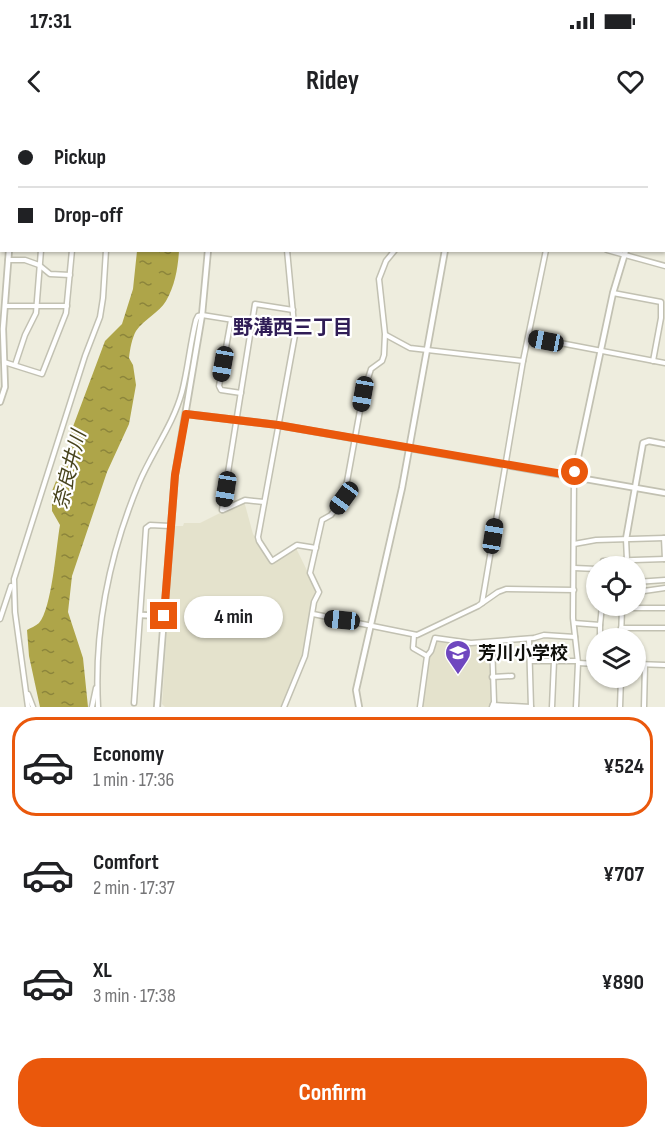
<!DOCTYPE html>
<meta charset="utf-8">
<style>
body{margin:0;font-family:"Sofia Sans Condensed","Noto Sans JP",sans-serif;background:#f2f2f2;color:#202124;height:100vh;display:flex;flex-direction:column;font-size:22px;white-space:nowrap}
*{box-sizing:border-box;margin:0}
p{font-size:20px;color:#757577}
.icon{flex:none;width:33px;height:33px;fill:none;stroke:currentColor;stroke-width:2;stroke-linecap:round;stroke-linejoin:round}
.map{position:relative;height:587px;overflow:hidden}
.drawer{display:flex;flex-direction:column;background:#fff;flex:1}
.drawer>*{flex:none}
.hud{position:absolute;left:0px;top:0px;width:666px;height:132px;box-shadow:0 2px 4px #0004;display:grid;align-content:center;height:132px;padding:0 18px;background:#fff}
.controls{position:absolute;left:586px;top:436px;display:grid;gap:12px}
.controls a{display:grid;place-items:center;width:60px;height:60px;border-radius:50%;background:#fff;box-shadow:0 2px 4px #0004;font-size:30px}
.end{position:absolute;width:27px;height:27px;margin:-14px;border:8px solid #ea580c;background:#fff;box-shadow:0 0 0 3px #fff}
.from{border-radius:50%}
.bubble{position:absolute;height:42px;border-radius:21px;background:#fff;box-shadow:0 2px 4px #0004;font-size:20px;font-weight:700;line-height:42px;text-align:center}
.car{position:absolute;width:18px;height:36px;margin:-18px -9px;border-radius:8px;box-shadow:0 0 4px 2px #0007;background:linear-gradient(#222 24%,#8ab4d8 0 40%,#222 0 76%,#8ab4d8 0 86%,#222 0)}
.hud b{display:flex;align-items:center;gap:21px;height:57px;font-size:22px}
.hud b+b{border-top:2px solid #e0e0e0}
.hud i{width:15px;height:15px;background:#202124}
ul{padding:10px 0 0;list-style:none}
li{display:flex;align-items:center;gap:18px;height:99px;margin:0 12px 9px;padding:0 6px;border:3px solid transparent;border-radius:24px}
li div{flex:1}
li b{display:block;font-size:22px}
li em{font-style:normal;font-weight:700}
li.active{border-color:#ea580c}
li>.icon{width:54px;height:54px;stroke-width:1.5}
.button{display:flex;gap:12px;margin-top:auto;padding:12px 18px}
.button a{flex:1;height:69px;border-radius:24px;background:#ea580c;color:#fff;font-size:24px;font-weight:700;line-height:69px;text-align:center}
.status{display:flex;justify-content:space-between;align-items:center;height:42px;padding:0 30px;background:#fff;direction:ltr}
.status svg{height:16px;fill:currentColor}
header{display:flex;justify-content:space-between;align-items:center;height:78px;padding:0 18px;background:#fff;font-size:27px;font-weight:700}
.map>svg:first-child{display:block}
.built{fill:#e4e2cc}
.water{fill:url(#water-ripples)}
.lines{fill:none;stroke-linecap:round;stroke-linejoin:round}
.minor-casing{stroke:#c2c1b2;stroke-width:7}
.tertiary-casing{stroke:#c2c1b2;stroke-width:8}
.minor{stroke:#fff;stroke-width:4}
.tertiary{stroke:#fff;stroke-width:4.5}
.route{stroke:#ea580c;stroke-width:8}
.labels{text-anchor:middle;dominant-baseline:central;stroke-width:4.5;stroke-linejoin:round;paint-order:stroke}
.poi-label{font-size:18px;font-weight:bold;fill:#0e0e09;stroke:#fff;text-anchor:start}
.neighbourhood-label{font-size:20px;font-weight:bold;fill:#2f1c56;stroke:#fff}
.water-label{font-size:20px;font-style:italic;fill:#48441d;stroke:#fff}
</style>
<div class="status"><b>17:31</b><svg viewBox="0 0 49 12"><path d="M0 12V9h3v3zM5 12V6h3v6zM10 12V3h3v9zM15 12V0h3v12zM26 1h20v11H26zM47 4h2v5h-2z"/></svg></div>
<header><svg class="icon" aria-label="back" viewBox="0 0 24 24"><path d="M15 5l-7 7 7 7"/></svg>Ridey<svg class="icon" aria-label="heart" viewBox="0 0 24 24"><path d="M12 20l-8-8c-3-5 5-10 8-4 3-6 11-1 8 4z"/></svg></header>
<div class="map">
<svg width="665" height="587" viewBox="0 0 665 587">
<defs>
<pattern id="water-ripples" width="26" height="14" patternUnits="userSpaceOnUse" patternTransform="scale(1.5)"><rect width="26" height="14" fill="#aea549"/><path d="M2 4q2-2 4 0t4 0M15 11q2-2 4 0t4 0" fill="none" stroke="#8c853b"/></pattern>
</defs>
<rect width="100%" height="100%" fill="#eeedde"/>
<g class="built">
<path d="M244 381 253 414 272 443 296 428 317 471 312 485 306 525 294 558 283 587H165L162 584 174 406H183L184 403H200Z"/>
<path d="M437 520 456 523 490 524 492 574 491 587H421L428 539 432 535Z"/>
</g>
<path class="water" d="M137 131H179C178 147 175 166 166 181 159 193 144 199 136 211 132 218 130 229 129 238L133 245 136 265 129 304 107 352 72 456 68 492 83 538 88 587H40L29 536 27 510C30 508 36 506 39 503 52 488 56 427 60 405L52 391V371L62 346 71 332V312L105 221 122 204 133 169Z"/>
<g class="lines">
<defs>
<g id="minor">
<path d="M60 0V2"/>
<path d="M90 0V2"/>
<path d="M94 0 95 2"/>
<path d="M214 0 215 2"/>
<path d="M253 0V2"/>
<path d="M285 0V2"/>
<path d="M363 0 367 2"/>
<path d="M611 0 613 2"/>
<path d="M79 2 87 0"/>
<path d="M357 2V0"/>
<path d="M371 2 372 0"/>
<path d="M411 2V0"/>
<path d="M456 2V0"/>
<path d="M486 2 487 0"/>
<path d="M560 2 561 0"/>
<path d="M595 2V0"/>
<path d="M664 13H665"/>
<path d="M287 130 295 215 258 417 259 421 272 441 297 425 316 428"/>
<path d="M607 130 665 146"/>
<path d="M8 140H25L39 145 50 154 70 155"/>
<path d="M613 173 661 182V198L653 241"/>
<path d="M5 186H67"/>
<path d="M231 200 219 266 221 270 241 273"/>
<path d="M386 215 410 228 523 241"/>
<path d="M529 217 665 243"/>
<path d="M4 242 42 254 66 193 72 130"/>
<path d="M15 245 25 215 36 193 41 130"/>
<path d="M574 356 573 498 578 543 576 587"/>
<path d="M222 390 255 184 293 190"/>
<path d="M223 390 245 380 264 382"/>
<path d="M664 418 665 439"/>
<path d="M626 419 627 440"/>
<path d="M574 424 596 420 665 418"/>
<path d="M602 447 603 441 665 439"/>
<path d="M574 448 597 449"/>
<path d="M636 462 665 460"/>
<path d="M644 471 665 468"/>
<path d="M482 483 523 241 546 130"/>
<path d="M313 494 417 515 478 486 498 472 506 469 574 470"/>
<path d="M0 499 11 466"/>
<path d="M574 503 600 505 602 486"/>
<path d="M600 505V519H604"/>
<path d="M621 508H665"/>
<path d="M414 515 413 528 427 536"/>
<path d="M529 519 531 587"/>
<path d="M621 519 622 488H665"/>
<path d="M492 522 494 582 492 587"/>
<path d="M530 541H577"/>
<path d="M578 543 597 544"/>
<path d="M636 544 665 545"/>
<path d="M492 557 512 556"/>
<path d="M28 574 33 587"/>
<path d="M134 583 146 408 150 405 170 406"/>
<path d="M493 585 531 587"/>
<path d="M28 587 15 492 14 459 85 236 100 197 103 178 106 130"/>
<path d="M92 587 96 568"/>
<path d="M98 587C94 510 109 435 139 363 152 332 173 305 182 272 188 249 190 224 196 200L198 196 202 195 252 203"/>
<path d="M284 587 305 536 314 482 319 472 310 453 322 400 331 395 344 378 363 274 371 249 382 241 384 235 385 214 379 159 386 141 395 130"/>
<path d="M420 587 427 536 431 531 435 518 471 523 534 518 544 515 575 517"/>
<path d="M552 587 554 541"/>
<path d="M620 587 621 558"/>
<path d="M644 587 645 545"/>
</g>
<g id="tertiary">
<path d="M7 0V2"/>
<path d="M197 0V2"/>
<path d="M664 32 665 30"/>
<path d="M0 282 5 267 3 209 9 130"/>
<path d="M186 294 278 305 665 373"/>
<path d="M574 356 613 173 626 130"/>
<path d="M626 419 643 323 649 321 665 324"/>
<path d="M141 495 164 496"/>
<path d="M157 587 175 355 202 195 208 130"/>
<path d="M359 587 356 570 402 368 445 130"/>
</g>
</defs>
<use href="#minor" class="minor-casing"/>
<use href="#tertiary" class="tertiary-casing"/>
<use href="#minor" class="minor"/>
<use href="#tertiary" class="tertiary"/>
</g>
<g class="lines">
<path class="route" d="M164 496 175 355 186 294 278 305 574 356 575 352"/>
</g>
<defs>
<symbol id="school-pin" viewBox="-11 -11 22 30"><path d="M0 17L-7.5 6A9.5 9.5 0 1 1 7.5 6Z" fill="#6f47bf" stroke="#fff"/><path d="M0-5L7-2L0 1L-7-2ZM-4 1L0 2.5L4 1V4Q0 6-4 4Z" fill="#fff"/></symbol>
</defs>
<g fill-rule="evenodd">
<use href="#school-pin" x="443" y="518" width="30" height="40"/>
</g>
<g class="labels">
<g class="poi-label">
<text x="478" y="533">芳川小学校</text>
</g>
<g class="neighbourhood-label">
<text x="293" y="208">野溝西三丁目</text>
</g>
<g class="water-label">
<text transform="translate(70 350) rotate(-76)">奈良井川</text>
</g>
</g>
</svg>
<div class="controls">
<a><svg class="icon" aria-label="locate" viewBox="0 0 24 24"><circle cx="12" cy="12" r="6"/><path d="M12 2v4M12 18v4M2 12h4M18 12h4"/></svg></a>
<a><svg class="icon" aria-label="layers" viewBox="0 0 24 24"><path d="M12 4l9 5-9 5-9-5zM3 14l9 5 9-5"/></svg></a>
</div>
<i class="end from" style="left:575px;top:352px"></i>
<i class="end" style="left:164px;top:496px"></i>
<div class="bubble" style="left:184px;top:476px;width:99px">4 min</div>
<i class="car" style="left:546px;top:221px;rotate:281deg"></i>
<i class="car" style="left:223px;top:244px;rotate:190deg"></i>
<i class="car" style="left:363px;top:274px;rotate:190deg"></i>
<i class="car" style="left:226px;top:369px;rotate:189deg"></i>
<i class="car" style="left:344px;top:378px;rotate:216deg"></i>
<i class="car" style="left:493px;top:416px;rotate:9deg"></i>
<i class="car" style="left:342px;top:500px;rotate:276deg"></i>
<div class="hud">
<b><i class="from"></i>Pickup</b>
<b><i></i>Drop-off</b>
</div>
</div>
<section class="drawer">
<ul>
<li class="active"><svg class="icon" aria-label="car" viewBox="0 0 24 24"><path d="M5 17H2v-5l4-1 3-4h7l3 4 3 1v5h-3M9 17h6M6 11h13"/><circle cx="7" cy="17" r="2"/><circle cx="17" cy="17" r="2"/></svg><div><b>Economy</b><p>1 min · 17:36</p></div><em>¥524</em></li>
<li><svg class="icon" aria-label="car" viewBox="0 0 24 24"><path d="M5 17H2v-5l4-1 3-4h7l3 4 3 1v5h-3M9 17h6M6 11h13"/><circle cx="7" cy="17" r="2"/><circle cx="17" cy="17" r="2"/></svg><div><b>Comfort</b><p>2 min · 17:37</p></div><em>¥707</em></li>
<li><svg class="icon" aria-label="car" viewBox="0 0 24 24"><path d="M5 17H2v-5l4-1 3-4h7l3 4 3 1v5h-3M9 17h6M6 11h13"/><circle cx="7" cy="17" r="2"/><circle cx="17" cy="17" r="2"/></svg><div><b>XL</b><p>3 min · 17:38</p></div><em>¥890</em></li>
</ul>
<div class="button"><a>Confirm</a></div>
</section>
